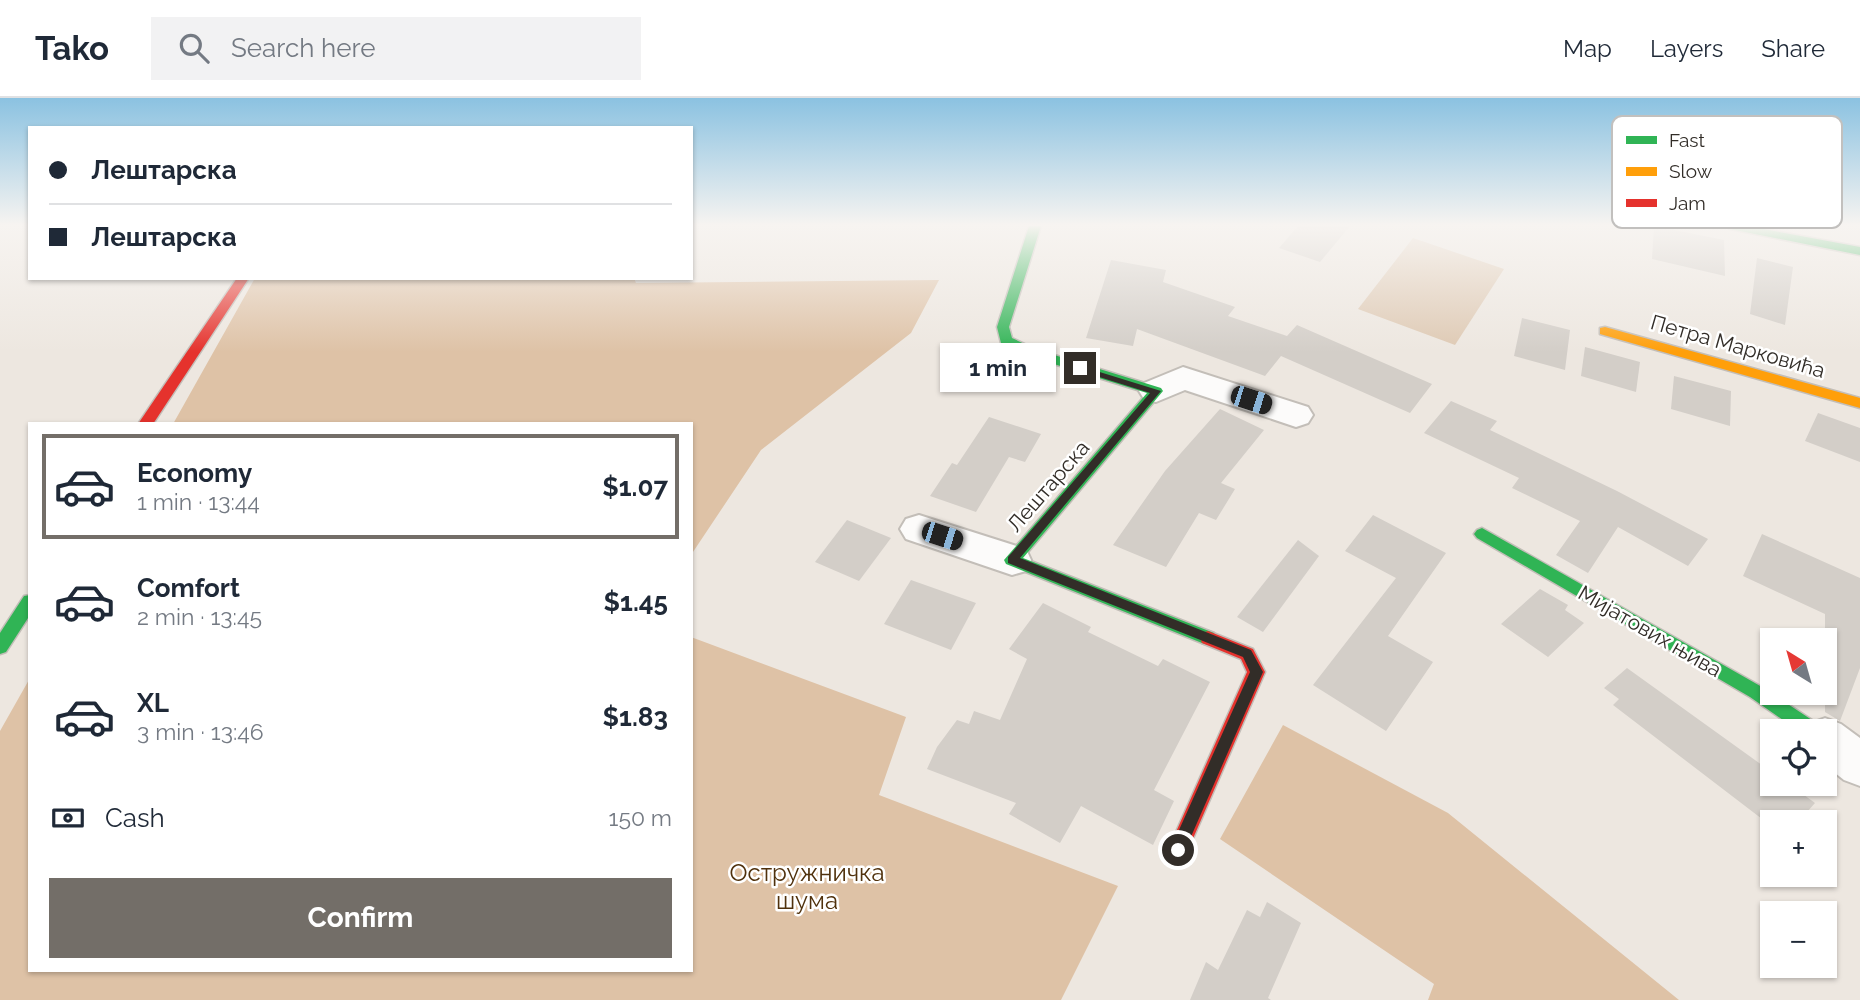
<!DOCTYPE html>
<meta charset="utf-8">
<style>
body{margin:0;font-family:Raleway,sans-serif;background:#f2f2f3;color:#1f2937;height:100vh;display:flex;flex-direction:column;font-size:26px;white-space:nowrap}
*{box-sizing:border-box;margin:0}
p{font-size:23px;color:#747a83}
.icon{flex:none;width:38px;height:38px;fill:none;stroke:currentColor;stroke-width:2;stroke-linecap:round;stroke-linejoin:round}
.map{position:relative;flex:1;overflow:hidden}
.sheet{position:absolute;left:28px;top:324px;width:665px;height:550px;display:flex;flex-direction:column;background:#fff;border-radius:0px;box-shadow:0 2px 5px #0004}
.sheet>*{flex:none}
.banner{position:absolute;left:28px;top:28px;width:665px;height:154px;border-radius:0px;box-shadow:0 2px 5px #0004;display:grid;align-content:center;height:154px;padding:0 21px;background:#fff}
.needle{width:46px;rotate:323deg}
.controls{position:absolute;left:1760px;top:530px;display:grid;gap:14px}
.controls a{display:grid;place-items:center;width:77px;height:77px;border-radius:0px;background:#fff;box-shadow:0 2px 5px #0004;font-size:35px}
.end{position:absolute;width:32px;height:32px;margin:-16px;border:9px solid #322d28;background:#fff;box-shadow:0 0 0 4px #fff}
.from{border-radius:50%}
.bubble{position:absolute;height:49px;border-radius:0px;background:#fff;box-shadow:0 2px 5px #0004;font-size:23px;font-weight:700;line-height:49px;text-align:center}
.car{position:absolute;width:21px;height:42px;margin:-21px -10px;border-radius:9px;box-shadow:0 0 5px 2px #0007;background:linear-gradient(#222 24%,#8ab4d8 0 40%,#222 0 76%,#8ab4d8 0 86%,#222 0)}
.banner b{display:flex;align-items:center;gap:24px;height:66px;font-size:26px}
.banner b+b{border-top:2px solid #e0e1e3}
.banner i{width:18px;height:18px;background:#1f2937}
ul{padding:12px 0 0;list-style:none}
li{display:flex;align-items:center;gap:21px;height:105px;margin:0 14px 10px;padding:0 7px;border:4px solid transparent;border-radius:0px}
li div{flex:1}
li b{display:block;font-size:26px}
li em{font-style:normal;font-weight:700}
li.active{border-color:#736e68}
li>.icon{width:63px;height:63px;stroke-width:1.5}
.pay{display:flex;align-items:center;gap:18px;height:77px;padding:0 21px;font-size:26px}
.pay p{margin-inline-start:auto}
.cta{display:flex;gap:14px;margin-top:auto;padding:14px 21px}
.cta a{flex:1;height:80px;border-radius:0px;background:#736e68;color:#fff;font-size:28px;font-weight:700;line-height:80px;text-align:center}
header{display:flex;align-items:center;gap:42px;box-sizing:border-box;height:98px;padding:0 35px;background:#fff;border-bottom:2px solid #e0e1e3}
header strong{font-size:33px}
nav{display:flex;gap:38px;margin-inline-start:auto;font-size:24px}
.search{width:490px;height:63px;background:#f2f2f3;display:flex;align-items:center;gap:18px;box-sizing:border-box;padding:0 24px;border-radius:0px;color:#747a83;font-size:26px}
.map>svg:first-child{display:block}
.green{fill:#dec9b3}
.forest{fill:#dec2a6}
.building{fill:#d3cec8}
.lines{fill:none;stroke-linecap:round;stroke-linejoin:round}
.street-casing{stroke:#c3beb8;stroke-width:4}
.fast-casing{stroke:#c3beb8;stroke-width:3}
.slow-casing{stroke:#c3beb8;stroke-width:3}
.jam-casing{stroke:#c3beb8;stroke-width:3}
.street{fill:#fcfbfa;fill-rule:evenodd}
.fast{fill:#30b455;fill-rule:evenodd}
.slow{fill:#ff9f0a;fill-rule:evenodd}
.jam{fill:#e5322d;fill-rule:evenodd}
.route{fill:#322d28}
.labels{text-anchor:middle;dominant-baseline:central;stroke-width:5;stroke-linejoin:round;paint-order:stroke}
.street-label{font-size:21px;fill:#322d28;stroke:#fff}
.near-park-label{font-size:24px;fill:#50310c;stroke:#fff}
.key{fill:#fff;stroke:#c2c0be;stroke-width:2}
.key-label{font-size:19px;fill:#322d28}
</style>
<header>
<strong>Tako</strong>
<div class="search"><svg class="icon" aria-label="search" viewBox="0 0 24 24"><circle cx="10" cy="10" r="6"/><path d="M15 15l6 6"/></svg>Search here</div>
<nav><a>Map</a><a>Layers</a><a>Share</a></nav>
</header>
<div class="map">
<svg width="1860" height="902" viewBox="0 0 1860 902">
<rect width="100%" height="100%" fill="#ede7e0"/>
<path class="green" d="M1413 140 1504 171 1455 247 1358 211Z"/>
<g class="forest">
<path d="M255 180H634L636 185 939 182 911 235 761 352 691 457V326H173Z"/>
<path d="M691 539 906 619 879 697 1118 788 1061 902H0V633L30 580V872H691Z"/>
<path d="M1283 627 1448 715 1679 902H1428L1434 886 1220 741Z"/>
</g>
<g class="building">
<path d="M1298 128H1350L1320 164 1279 150Z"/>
<path d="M1654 128 1724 142 1725 178 1652 161Z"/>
<path d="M1757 160 1793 169 1785 227 1750 216Z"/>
<path d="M1111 162 1166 172 1163 184 1235 209 1228 218 1287 238 1297 227 1432 286 1410 315 1281 258 1265 278 1137 231 1133 248 1086 240Z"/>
<path d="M1522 220 1570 232 1565 272 1514 258Z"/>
<path d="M1585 249 1640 264 1636 294 1581 278Z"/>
<path d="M1674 278 1731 293 1730 328 1671 311Z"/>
<path d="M1451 303 1497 323 1490 332 1617 393 1708 441 1688 468 1618 429 1588 475 1556 457 1580 423 1512 390 1519 380 1424 335Z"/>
<path d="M1220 311 1264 332 1221 385 1235 391 1216 422 1199 415 1166 469 1113 447 1165 373Z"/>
<path d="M1818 315 1860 330V364L1805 343Z"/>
<path d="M989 319 1041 336 1025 364 1009 359 976 414 930 398 952 365 957 367Z"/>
<path d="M1373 417 1446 455 1388 538 1433 564 1386 633 1313 587 1396 480 1345 453Z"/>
<path d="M847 422 891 440 859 483 815 464Z"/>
<path d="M1762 436 1860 480V570L1840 623 1825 614V516L1743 478Z"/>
<path d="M1298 442 1319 458 1263 534 1237 519Z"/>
<path d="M911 482 976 505 951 552 884 526Z"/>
<path d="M1540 491 1568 507 1565 512 1584 525 1548 559 1501 526Z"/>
<path d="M1043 505 1091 529 1088 534 1158 568 1163 561 1210 584 1154 692 1174 703 1153 747 1081 708 1060 745 1009 716 1016 705 927 671 937 649 957 622 969 626 974 613 1000 622 1027 561 1009 551Z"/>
<path d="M1627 570 1773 675V686H1789L1815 705 1798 724H1766L1613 607 1619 601 1604 590Z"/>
<path d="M1267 804 1301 825 1268 900 1271 902H1190L1206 864 1218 872 1247 812 1260 819Z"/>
</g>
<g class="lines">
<defs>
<g id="street">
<path d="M1183 269 1308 309 1313 317 1308 325 1296 329 1185 292 1156 304 1144 301 1139 293 1144 285Z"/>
<path d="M919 417 1026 451 1031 462 1026 473 1012 477 906 441 900 431 906 421Z"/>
<path d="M1825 620 1841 626 1860 640V688L1844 682 1825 667V634H1806L1809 626Z"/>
</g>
<g id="fast">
<path d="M1029 128H1041L1009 229 1012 240 1035 251 1161 290 1163 293 1023 460 1214 535 1216 540 1214 545 1208 547 1202 545 1006 466 1004 462 1147 295 1025 257 1001 245 997 229Z"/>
<path d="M1724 128H1748L1860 149V157L1730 131Z"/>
<path d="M1482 430 1762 589 1821 628 1824 634H1800L1750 599 1477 440 1474 436 1477 432Z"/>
<path d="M30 497V517L6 554 0 556V535L24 498Z"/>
</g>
<path id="slow" d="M1605 229 1860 300V310L1600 236V230Z"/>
<g id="jam">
<path d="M237 180H249L153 326H138Z"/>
<path d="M1208 533 1253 551 1265 574 1185 759 1178 761 1171 759 1168 752 1247 574 1241 561 1202 545 1200 540 1202 535Z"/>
</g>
</defs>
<use href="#street" class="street-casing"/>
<use href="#fast" class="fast-casing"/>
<use href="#slow" class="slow-casing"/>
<use href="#jam" class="jam-casing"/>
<use href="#street" class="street"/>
<use href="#fast" class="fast"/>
<use href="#slow" class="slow"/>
<use href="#jam" class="jam"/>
</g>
<linearGradient id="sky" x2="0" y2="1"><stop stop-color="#8bc2e1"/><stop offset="0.5" stop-color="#f7f4f1"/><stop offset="1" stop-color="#f7f4f1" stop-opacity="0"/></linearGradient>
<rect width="1860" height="254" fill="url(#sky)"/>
<path class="route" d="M1077 267 1161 293 1020 460 1251 552 1263 574 1183 757 1178 759 1170 752 1250 574 1243 559 1008 465V459L1150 295 1077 272Z"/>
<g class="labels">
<g class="street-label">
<text transform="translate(1738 248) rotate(16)">Петра Марковића</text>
<text transform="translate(1048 388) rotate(-49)">Лештарска</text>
<text transform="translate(1650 533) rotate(30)">Мијатових њива</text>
</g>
<g class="near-park-label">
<text x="807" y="774">Остружничка<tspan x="807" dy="28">шума</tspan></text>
</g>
</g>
<rect x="1612" y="18" width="230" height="112" rx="10" class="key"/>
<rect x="1626" y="38" width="31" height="8" fill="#30b455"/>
<rect x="1626" y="69" width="31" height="9" fill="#ff9f0a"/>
<rect x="1626" y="101" width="31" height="8" fill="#e5322d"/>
<g class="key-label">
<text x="1669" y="49">Fast</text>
<text x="1669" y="80">Slow</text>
<text x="1669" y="112">Jam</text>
</g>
</svg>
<div class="controls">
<a><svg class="needle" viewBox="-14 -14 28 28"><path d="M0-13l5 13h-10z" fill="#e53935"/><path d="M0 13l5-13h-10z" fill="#747a83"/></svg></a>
<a><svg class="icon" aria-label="locate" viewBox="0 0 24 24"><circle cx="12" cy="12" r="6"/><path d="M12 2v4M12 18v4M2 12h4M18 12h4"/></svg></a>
<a>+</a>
<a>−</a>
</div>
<i class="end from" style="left:1178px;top:752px"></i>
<i class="end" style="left:1080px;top:270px"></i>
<div class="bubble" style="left:940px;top:245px;width:116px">1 min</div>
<i class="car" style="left:1251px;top:302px;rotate:108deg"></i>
<i class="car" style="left:942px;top:438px;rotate:108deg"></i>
<div class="banner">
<b><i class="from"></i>Лештарска</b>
<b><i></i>Лештарска</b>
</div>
<section class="sheet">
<ul>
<li class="active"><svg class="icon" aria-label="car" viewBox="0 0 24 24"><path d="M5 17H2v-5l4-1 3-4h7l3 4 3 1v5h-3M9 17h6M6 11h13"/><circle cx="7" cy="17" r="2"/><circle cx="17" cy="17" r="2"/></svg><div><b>Economy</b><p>1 min · 13:44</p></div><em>$1.07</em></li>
<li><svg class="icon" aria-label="car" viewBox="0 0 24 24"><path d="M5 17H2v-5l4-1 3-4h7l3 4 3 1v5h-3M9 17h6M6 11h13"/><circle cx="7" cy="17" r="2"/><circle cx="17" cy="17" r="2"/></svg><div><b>Comfort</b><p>2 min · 13:45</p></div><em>$1.45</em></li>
<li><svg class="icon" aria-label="car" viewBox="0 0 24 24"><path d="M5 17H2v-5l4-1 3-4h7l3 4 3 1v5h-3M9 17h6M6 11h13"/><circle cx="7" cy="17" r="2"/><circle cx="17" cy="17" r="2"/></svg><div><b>XL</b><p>3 min · 13:46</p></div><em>$1.83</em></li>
</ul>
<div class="pay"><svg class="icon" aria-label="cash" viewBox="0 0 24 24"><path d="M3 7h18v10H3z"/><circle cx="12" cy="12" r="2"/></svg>Cash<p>150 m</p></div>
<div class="cta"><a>Confirm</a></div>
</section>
</div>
